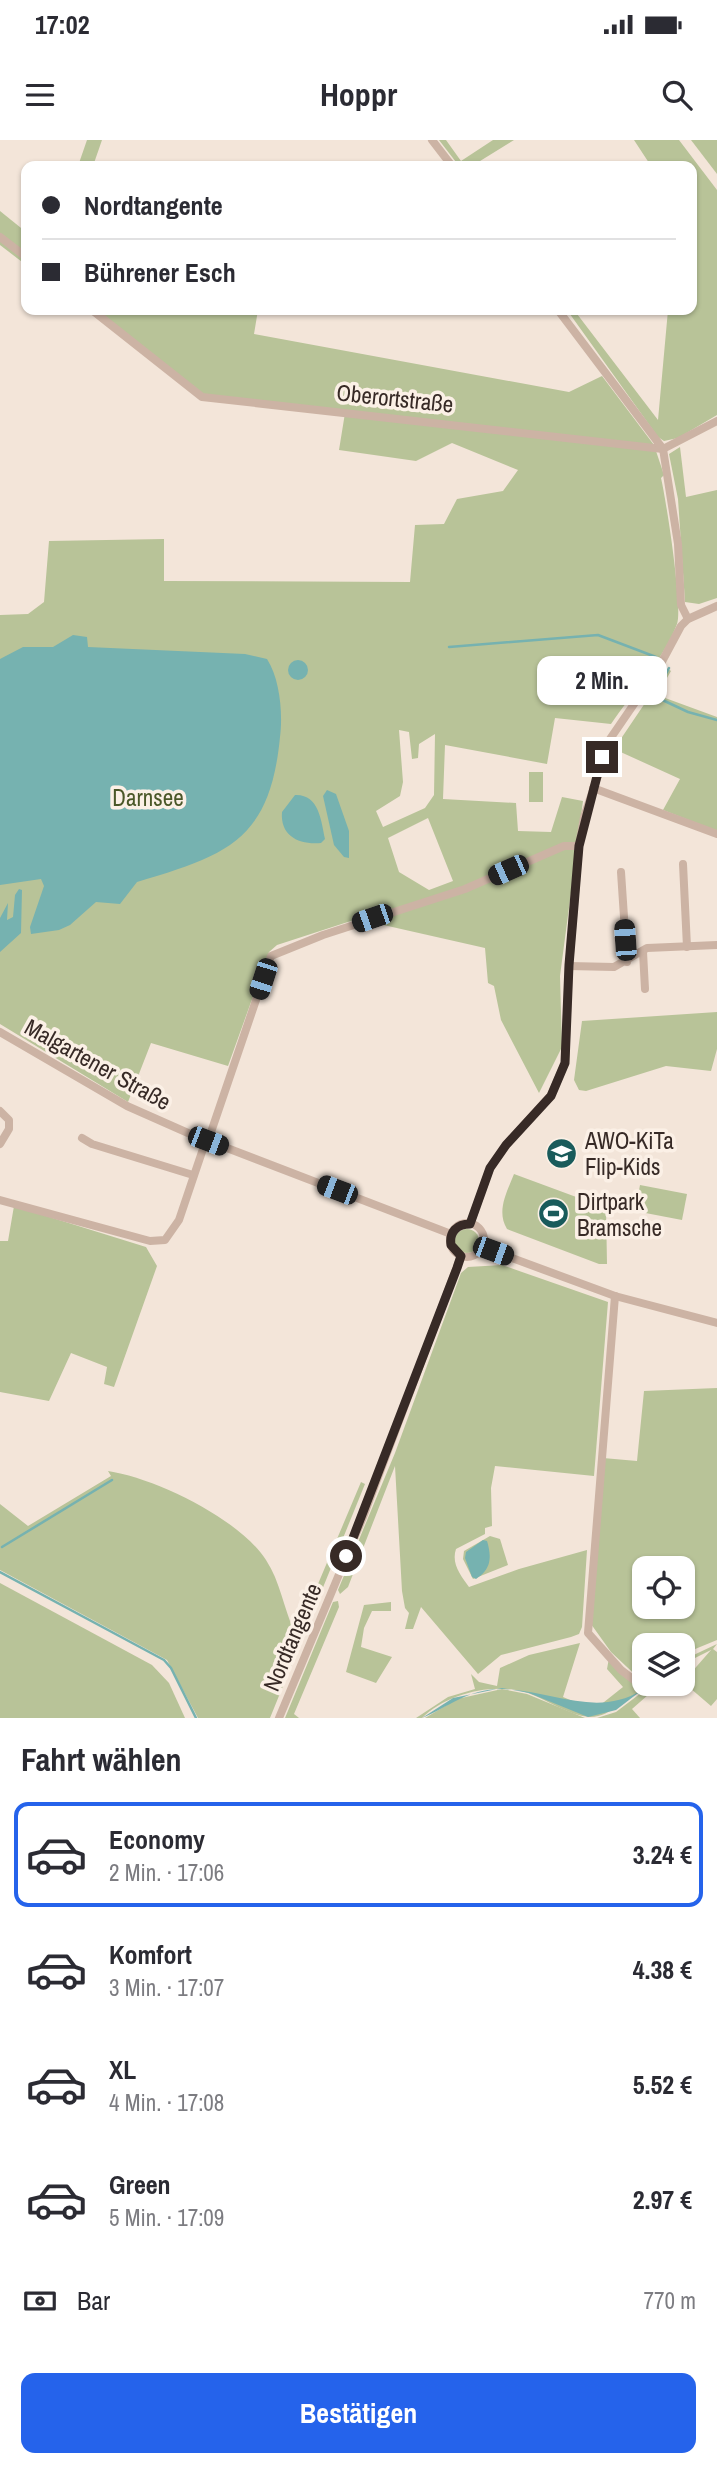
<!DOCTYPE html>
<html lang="de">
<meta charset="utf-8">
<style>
body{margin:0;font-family:"Archivo Narrow",sans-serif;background:#f7f7f7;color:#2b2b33;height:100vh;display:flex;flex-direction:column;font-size:26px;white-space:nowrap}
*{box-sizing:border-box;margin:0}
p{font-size:23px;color:#7c7c81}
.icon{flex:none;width:38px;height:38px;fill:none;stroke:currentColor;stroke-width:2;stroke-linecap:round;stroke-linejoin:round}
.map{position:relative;height:1578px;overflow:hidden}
.details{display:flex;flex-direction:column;background:#fff;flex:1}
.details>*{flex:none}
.banner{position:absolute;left:21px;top:21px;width:676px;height:154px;border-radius:14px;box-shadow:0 2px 5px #0004;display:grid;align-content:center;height:154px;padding:0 21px;background:#fff}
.tools{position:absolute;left:632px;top:1416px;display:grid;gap:14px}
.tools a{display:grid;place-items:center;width:63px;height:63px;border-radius:14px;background:#fff;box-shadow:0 2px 5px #0004;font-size:35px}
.end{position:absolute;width:32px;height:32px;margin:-16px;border:9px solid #372a26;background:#fff;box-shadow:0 0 0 4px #fff}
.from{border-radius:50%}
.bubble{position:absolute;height:49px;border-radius:14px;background:#fff;box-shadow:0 2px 5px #0004;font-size:23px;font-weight:800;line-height:49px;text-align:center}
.car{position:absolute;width:21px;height:42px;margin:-21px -10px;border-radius:9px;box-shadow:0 0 5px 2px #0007;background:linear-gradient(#222 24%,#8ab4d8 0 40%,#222 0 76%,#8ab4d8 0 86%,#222 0)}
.banner b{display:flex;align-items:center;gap:24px;height:66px;font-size:26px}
.banner b+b{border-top:2px solid #e1e1e2}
.banner i{width:18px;height:18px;background:#2b2b33}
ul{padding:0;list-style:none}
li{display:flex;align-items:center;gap:21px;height:105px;margin:0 14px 10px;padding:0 7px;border:4px solid transparent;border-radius:14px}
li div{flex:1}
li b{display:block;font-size:26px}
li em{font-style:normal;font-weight:800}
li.on{border-color:#2563eb}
li>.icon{width:63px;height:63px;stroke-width:1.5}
h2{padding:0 21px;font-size:32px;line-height:84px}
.pay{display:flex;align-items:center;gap:18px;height:77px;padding:0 21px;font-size:26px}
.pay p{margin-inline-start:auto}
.primary-button{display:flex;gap:14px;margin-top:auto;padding:14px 21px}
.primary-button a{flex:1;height:80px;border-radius:14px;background:#2563eb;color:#fff;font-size:28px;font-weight:800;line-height:80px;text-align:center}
.status{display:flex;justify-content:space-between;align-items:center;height:49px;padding:0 35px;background:#fff;direction:ltr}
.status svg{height:19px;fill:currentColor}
header{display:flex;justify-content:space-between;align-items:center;height:91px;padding:0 21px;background:#fff;font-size:32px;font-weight:800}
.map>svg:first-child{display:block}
.green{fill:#b8c398;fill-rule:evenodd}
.water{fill:#76b2b0}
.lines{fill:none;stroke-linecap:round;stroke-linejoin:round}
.stream{stroke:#76b2b0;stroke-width:2.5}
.minor{stroke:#ccb3a4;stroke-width:8}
.route{stroke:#372a26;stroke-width:9}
.labels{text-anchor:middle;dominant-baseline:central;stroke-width:7;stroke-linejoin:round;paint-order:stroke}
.street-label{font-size:23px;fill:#372a26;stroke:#fbf0e6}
.park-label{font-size:23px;fill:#4a5728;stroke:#fbf0e6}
.poi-label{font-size:23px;fill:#372a26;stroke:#fbf0e6;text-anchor:start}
</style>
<div class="status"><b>17:02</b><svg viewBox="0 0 49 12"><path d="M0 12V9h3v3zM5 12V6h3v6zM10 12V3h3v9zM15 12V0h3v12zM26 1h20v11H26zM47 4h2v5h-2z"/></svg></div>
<header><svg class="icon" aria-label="menu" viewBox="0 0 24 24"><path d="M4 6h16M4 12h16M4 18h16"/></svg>Hoppr<svg class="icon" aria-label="search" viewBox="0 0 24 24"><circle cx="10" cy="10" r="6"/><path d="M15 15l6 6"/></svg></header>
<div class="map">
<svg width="717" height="1578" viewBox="0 0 717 1578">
<rect width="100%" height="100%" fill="#f3e5d9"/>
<g class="green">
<path d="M87 0H102L93 26H78Z"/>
<path d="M439 0H446L461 21 493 0H514L472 26H459Z"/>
<path d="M634 0H679L717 50V275L678 298 664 301 658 297 567 170H574L658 280 668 170H691V26H651Z"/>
<path d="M691 0H717V34Z"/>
<path d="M0 71 26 92V125L0 105Z"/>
<path d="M86 170H258L254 194 569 252 602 236 654 305 664 335 661 338C666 359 683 468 677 484 664 519 632 553 611 584L555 578 547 624 445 605 443 659 516 663 518 691 551 692 562 657 583 661 560 836 562 907 539 953 501 880 494 846 488 843 485 808 357 779 277 805 269 812 228 926 151 903 128 962 0 884V475L28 474 44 462 49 401 164 399V441L410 442 415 385 444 384 457 359 503 351 518 330 452 303 416 321 339 310 345 273 202 257ZM399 590 409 592 412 619 418 618 419 604 435 594 434 655 425 668 383 687 376 671 400 656 403 642ZM428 678 453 741 429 750 399 732 388 698Z"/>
<path d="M680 307 686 357 717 350V458L699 464 685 462 678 359 669 314Z"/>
<path d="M668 529 671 531 657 555 717 577V691L663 670 680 639 614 609Z"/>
<rect x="529" y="632" width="14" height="30"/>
<path d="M717 872V909L711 931 666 926 586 951 579 950 574 940 582 881Z"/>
<path d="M514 1034 606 1068 607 1124H599L507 1089C496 1071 507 1052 514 1034Z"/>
<path d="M640 1045 687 1054 682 1080 635 1071Z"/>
<path d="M14 1066 146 1107 157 1126 114 1247 104 1244 107 1227 71 1213 49 1261 0 1252V1101H8Z"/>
<circle cx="467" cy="1101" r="12"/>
<path d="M502 1125 608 1162 594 1336 495 1326 491 1348 492 1386 485 1388V1394L456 1409C451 1424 461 1436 469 1447L519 1429 587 1410 582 1487 579 1494 571 1497 501 1515 478 1534 421 1467 413 1489H405L409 1473 405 1468 402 1451 395 1326 348 1447 340 1454 338 1450 395 1313 461 1133 468 1127Z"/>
<path d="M717 1248V1500L683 1514 682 1505H644V1543L611 1512 591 1484 603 1318 637 1321 644 1251ZM644 1428H682V1466H644Z"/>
<path d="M108 1331C155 1338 240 1379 266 1420 280 1441 284 1469 294 1491L318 1444 361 1342 365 1344 270 1578H198L167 1520 0 1430V1364L28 1386 111 1336Z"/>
<path d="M490 1396 500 1399 508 1425 473 1439 463 1419 464 1411Z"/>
<path d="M0 1443 152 1525 169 1543 185 1578H0Z"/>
<path d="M338 1461 339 1467 294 1574 299 1578H285L333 1462Z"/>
<path d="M391 1462V1471H372L364 1488 361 1507 392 1517 376 1543 346 1532 364 1465Z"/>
<path d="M580 1503 563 1557 594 1570 623 1547 607 1529 609 1518 648 1555 632 1569 640 1578H597L616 1572 641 1553C622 1556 612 1578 589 1577 568 1575 548 1560 528 1553 495 1542 447 1553 422 1578H416L448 1557 475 1549 471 1534 479 1542 497 1546 500 1528 529 1515Z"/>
<path d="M717 1504 713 1509 717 1512V1559L711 1566 683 1542 711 1510 683 1524V1520Z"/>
<path d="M502 1549 527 1554 585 1578H425L457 1559Z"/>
</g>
<g class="water">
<path d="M73 495 87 497 88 507 245 514 267 519C280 539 283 574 280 597 270 701 227 715 137 742L120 764 96 762 70 785 59 790 31 794 30 787 44 746 41 739 0 745V519L23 507H53Z"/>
<circle cx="298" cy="530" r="10"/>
<path d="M327 650 336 654 349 691V718L344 717 334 705 323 656Z"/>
<path d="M295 655C319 654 321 680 325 699L321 703C299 705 280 696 282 672Z"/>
<path d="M19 749 22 750 21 793 0 812V778L8 763 7 780 13 777 15 755Z"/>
<path d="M483 1400 487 1401C492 1418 491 1429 476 1439L472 1437 465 1418 466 1412Z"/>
<path d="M502 1548 529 1553 588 1577 616 1570 642 1550C597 1578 554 1551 503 1549 470 1548 448 1567 422 1578L453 1558Z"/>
</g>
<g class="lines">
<g class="stream">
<path d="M449 507 598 495 656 517"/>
<path d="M669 528 654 556 688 572 717 580"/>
<path d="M2 1407 112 1340"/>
<path d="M0 1432 164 1520 171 1528 196 1578"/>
<path d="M639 1553 650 1544"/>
</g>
<g class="minor">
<path d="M432 0 452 26"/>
<path d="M0 97 26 117"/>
<path d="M92 170 202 257 663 309 717 281"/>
<path d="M558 170 663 309 678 404 681 465 688 479"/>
<path d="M593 648 717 694"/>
<path d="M683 724 687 807"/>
<path d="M621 732 627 822"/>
<path d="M643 812 645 849"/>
<path d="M569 826 614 827 647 808 717 805"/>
<path d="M0 892 127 966 188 993 451 1094"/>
<path d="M0 971 9 980V989L0 1004"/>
<path d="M82 998 92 1004 193 1035"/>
<path d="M208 1001 271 816 323 795 465 749 564 706H579"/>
<path d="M0 1060 150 1101 165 1100 179 1080 206 1000"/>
<circle cx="467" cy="1100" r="17"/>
<path d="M470 1084 490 1028 506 1005 551 955 565 923 569 826 579 706 584 677 610 599 658 529 681 486 688 479 717 466"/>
<path d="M482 1107 615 1156 717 1183"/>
<path d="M615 1156 588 1493 621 1530 634 1540"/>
<path d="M279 1578 363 1377 461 1116"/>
</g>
</g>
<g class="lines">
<path class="route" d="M346 1416 457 1128 461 1116 451 1105C449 1092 457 1084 470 1084L490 1028 506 1005 551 956 565 923 569 825 579 706 602 617"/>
</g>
<defs>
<symbol id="school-disc" viewBox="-11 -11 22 22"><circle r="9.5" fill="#195b5b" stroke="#fbf0e6"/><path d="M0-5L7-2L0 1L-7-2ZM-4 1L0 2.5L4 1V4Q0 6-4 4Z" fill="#fff"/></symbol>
<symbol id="stadium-disc" viewBox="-11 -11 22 22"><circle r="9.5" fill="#195b5b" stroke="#fbf0e6"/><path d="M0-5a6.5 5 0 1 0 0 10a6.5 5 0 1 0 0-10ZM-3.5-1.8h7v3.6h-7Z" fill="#fff"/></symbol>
</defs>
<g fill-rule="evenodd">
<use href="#school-disc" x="544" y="996" width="35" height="35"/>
<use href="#stadium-disc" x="536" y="1056" width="35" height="35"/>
</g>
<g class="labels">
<g class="street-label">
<text transform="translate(395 258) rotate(6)">Oberortstraße</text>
<text transform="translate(98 924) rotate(29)">Malgartener Straße</text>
<text transform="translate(292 1497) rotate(-67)">Nordtangente</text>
</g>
<g class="park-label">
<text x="148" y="657">Darnsee</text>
</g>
<g class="poi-label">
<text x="585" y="1000">AWO-KiTa<tspan x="585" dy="26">Flip-Kids</tspan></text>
<text x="577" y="1061">Dirtpark<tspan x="577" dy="26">Bramsche</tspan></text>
</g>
</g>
</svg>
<div class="tools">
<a><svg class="icon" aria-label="locate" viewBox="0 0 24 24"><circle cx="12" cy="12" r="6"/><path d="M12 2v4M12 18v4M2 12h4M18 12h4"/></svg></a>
<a><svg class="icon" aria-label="layers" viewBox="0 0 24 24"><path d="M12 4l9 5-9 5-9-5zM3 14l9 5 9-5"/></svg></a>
</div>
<i class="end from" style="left:346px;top:1416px"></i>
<i class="end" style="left:602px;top:617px"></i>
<div class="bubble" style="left:537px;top:516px;width:130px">2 Min.</div>
<i class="car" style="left:508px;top:730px;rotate:246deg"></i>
<i class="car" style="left:372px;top:778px;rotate:251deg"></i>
<i class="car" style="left:625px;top:800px;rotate:356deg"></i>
<i class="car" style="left:263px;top:839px;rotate:198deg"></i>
<i class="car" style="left:208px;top:1001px;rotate:111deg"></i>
<i class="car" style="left:337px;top:1050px;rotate:291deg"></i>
<i class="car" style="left:493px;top:1111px;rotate:110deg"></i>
<div class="banner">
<b><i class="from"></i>Nordtangente</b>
<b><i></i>Bührener Esch</b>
</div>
</div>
<section class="details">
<h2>Fahrt wählen</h2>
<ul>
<li class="on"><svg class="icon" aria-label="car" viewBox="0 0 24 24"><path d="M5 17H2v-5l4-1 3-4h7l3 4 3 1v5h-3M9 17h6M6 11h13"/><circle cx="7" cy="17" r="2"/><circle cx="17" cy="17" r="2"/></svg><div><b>Economy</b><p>2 Min. · 17:06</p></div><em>3.24 €</em></li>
<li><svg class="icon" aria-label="car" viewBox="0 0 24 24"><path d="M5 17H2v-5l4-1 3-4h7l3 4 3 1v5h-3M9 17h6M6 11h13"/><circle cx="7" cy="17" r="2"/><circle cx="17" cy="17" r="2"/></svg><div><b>Komfort</b><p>3 Min. · 17:07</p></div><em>4.38 €</em></li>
<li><svg class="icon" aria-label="car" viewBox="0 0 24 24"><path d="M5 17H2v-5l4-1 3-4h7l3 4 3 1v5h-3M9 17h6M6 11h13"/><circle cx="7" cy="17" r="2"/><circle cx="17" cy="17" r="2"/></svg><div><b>XL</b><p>4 Min. · 17:08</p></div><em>5.52 €</em></li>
<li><svg class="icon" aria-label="car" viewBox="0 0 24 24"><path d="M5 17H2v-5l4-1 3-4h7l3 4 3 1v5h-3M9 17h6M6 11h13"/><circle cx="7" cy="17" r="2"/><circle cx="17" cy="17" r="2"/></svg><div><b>Green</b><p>5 Min. · 17:09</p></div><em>2.97 €</em></li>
</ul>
<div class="pay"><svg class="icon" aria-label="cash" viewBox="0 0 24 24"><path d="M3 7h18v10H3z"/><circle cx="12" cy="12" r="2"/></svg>Bar<p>770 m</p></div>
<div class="primary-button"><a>Bestätigen</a></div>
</section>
